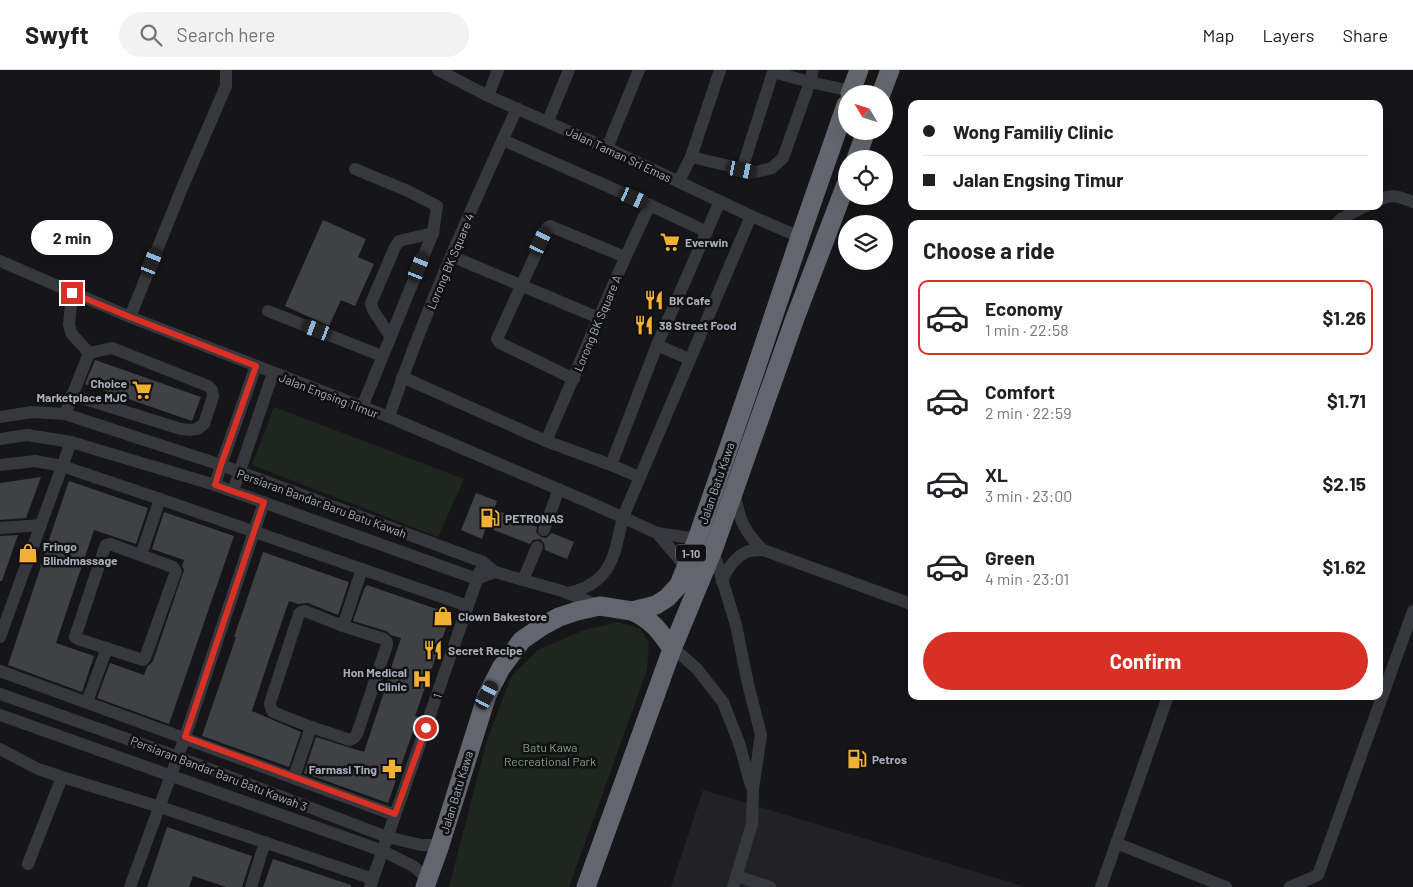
<!DOCTYPE html>
<meta charset="utf-8">
<style>
body{margin:0;font-family:Barlow,sans-serif;background:#f2f2f2;color:#202124;height:100vh;display:flex;flex-direction:column;font-size:19px;white-space:nowrap}
*{box-sizing:border-box;margin:0}
p{font-size:16px;color:#757577}
.icon{flex:none;width:28px;height:28px;fill:none;stroke:currentColor;stroke-width:2;stroke-linecap:round;stroke-linejoin:round}
.map{position:relative;flex:1;overflow:hidden}
.side{position:absolute;left:908px;top:150px;width:475px;height:480px;display:flex;flex-direction:column;background:#fff;border-radius:10px;box-shadow:0 5px 20px #0002}
.side>*{flex:none}
.hud{position:absolute;left:908px;top:30px;width:475px;height:110px;border-radius:10px;box-shadow:0 5px 20px #0002;display:grid;align-content:center;height:110px;padding:0 15px;background:#fff}
.needle{width:32px;rotate:308deg}
.tools{position:absolute;left:838px;top:15px;display:grid;gap:10px}
.tools a{display:grid;place-items:center;width:55px;height:55px;border-radius:50%;background:#fff;box-shadow:0 5px 20px #0002;font-size:25px}
.end{position:absolute;width:22px;height:22px;margin:-11px;border:6px solid #d93025;background:#fff;box-shadow:0 0 0 2px #fff}
.from{border-radius:50%}
.bubble{position:absolute;height:35px;border-radius:18px;background:#fff;box-shadow:0 5px 20px #0002;font-size:16px;font-weight:700;line-height:35px;text-align:center}
.car{position:absolute;width:15px;height:30px;margin:-15px -8px;border-radius:6px;box-shadow:0 0 4px 1px #0007;background:linear-gradient(#222 24%,#8ab4d8 0 40%,#222 0 76%,#8ab4d8 0 86%,#222 0)}
.hud b{display:flex;align-items:center;gap:18px;height:48px;font-size:19px}
.hud b+b{border-top:1px solid #e0e0e0}
.hud i{width:12px;height:12px;background:#202124}
ul{padding:0;list-style:none}
li{display:flex;align-items:center;gap:15px;height:75px;margin:0 10px 8px;padding:0 5px;border:2px solid transparent;border-radius:10px}
li div{flex:1}
li b{display:block;font-size:19px}
li em{font-style:normal;font-weight:700}
li.selected{border-color:#d93025}
li>.icon{width:45px;height:45px;stroke-width:1.5}
h2{padding:0 15px;font-size:22px;line-height:60px}
.action{display:flex;gap:10px;margin-top:auto;padding:10px 15px}
.action a{flex:1;height:58px;border-radius:30px;background:#d93025;color:#fff;font-size:20px;font-weight:700;line-height:58px;text-align:center}
header{display:flex;align-items:center;gap:30px;box-sizing:border-box;height:70px;padding:0 25px;background:#fff;border-bottom:1px solid #e0e0e0}
header strong{font-size:24px}
nav{display:flex;gap:28px;margin-inline-start:auto;font-size:18px}
.search{width:350px;height:45px;background:#f2f2f2;display:flex;align-items:center;gap:12px;box-sizing:border-box;padding:0 18px;border-radius:28px;color:#757577;font-size:19px}
.map>svg:first-child{display:block}
.built{fill:#222225}
.green{fill:#1e261f}
.building{fill:#404145}
.lines{fill:none;stroke-linecap:round;stroke-linejoin:round}
.minor{stroke:#37383d;stroke-width:12}
.highway{stroke:#63666e;stroke-width:19}
.route{stroke:#d93025;stroke-width:6}
.labels{text-anchor:middle;dominant-baseline:central;stroke-width:5;stroke-linejoin:round;paint-order:stroke}
.shield{fill:#111113;stroke:#7b7e86;stroke-width:1}
.shield-label{font-size:11px;font-weight:bold;fill:#a8adb8}
.street-label{font-size:12px;fill:#a8adb8;stroke:#111113}
.poi-label{font-size:12px;font-weight:bold;fill:#a8adb8;stroke:#111113;text-anchor:start}
.park-label{font-size:12px;fill:#7fa381;stroke:#111113}
</style>
<header>
<strong>Swyft</strong>
<div class="search"><svg class="icon" aria-label="search" viewBox="0 0 24 24"><circle cx="10" cy="10" r="6"/><path d="M15 15l6 6"/></svg>Search here</div>
<nav><a>Map</a><a>Layers</a><a>Share</a></nav>
</header>
<div class="map">
<svg width="1413" height="817" viewBox="0 0 1413 817">
<rect width="100%" height="100%" fill="#161618"/>
<path class="built" d="M703 720 1026 817H671Z"/>
<g class="green">
<path d="M274 337 464 409 438 467 252 395Z"/>
<path d="M618 552 641 559 649 573 647 600 569 817H449L487 670 511 607 538 580 584 560Z"/>
</g>
<g class="building">
<path d="M323 150 366 169 358 187 374 194 355 236 341 230 329 256 285 236Z"/>
<path d="M95 290 201 327 192 351 85 314Z"/>
<path d="M41 407 26 448 0 450V413Z"/>
<path d="M69 411 148 438 136 474 94 460 56 573 94 586 82 622 8 595 41 496H40Z"/>
<path d="M476 423 497 431 494 439 537 457 536 462 541 467 546 468 552 463 574 472 567 489 545 480 544 473 540 469 533 470 530 474 486 457 482 469 461 460Z"/>
<path d="M164 442 234 466 169 654 97 628 110 593 144 605 147 597 153 591 184 500 182 496 184 490 152 479Z"/>
<path d="M18 465 2 511H0V466Z"/>
<path d="M263 482 349 512 338 545 308 533 298 534 289 531 268 592 252 641 301 662 289 697 202 666 236 567H234Z"/>
<path d="M367 515 451 544 415 646 418 647 388 733 304 703 316 667 364 682 385 619H384L401 568 391 565 386 561 353 551 365 517H366Z"/>
<path d="M167 757 252 786 242 817H226L193 806 189 817H147Z"/>
<path d="M273 789 351 815V817H263Z"/>
</g>
<g class="lines">
<g class="minor">
<path d="M438 0 488 26 607 78 751 146 800 167"/>
<path d="M813 0 810 12 851 21"/>
<path d="M488 26 498 0"/>
<path d="M548 51 569 0"/>
<path d="M503 70 650 135 707 162"/>
<path d="M607 78 639 0"/>
<path d="M691 87 756 102 772 98 783 88 810 12 773 2 742 99"/>
<path d="M355 99 408 121 437 136 433 163 362 337"/>
<path d="M679 111 691 87 720 0"/>
<path d="M1379 130C1393 123 1399 127 1413 132"/>
<path d="M1336 154 1342 148 1366 136"/>
<path d="M451 186 599 248"/>
<path d="M0 191 130 247 389 347 593 434 657 463 697 469"/>
<path d="M72 223 69 254 71 263 89 283"/>
<path d="M268 241 382 286"/>
<path d="M130 247 182 118 226 16V0"/>
<path d="M390 266 373 240 371 233 395 177 399 171 433 163"/>
<path d="M657 275 689 289"/>
<path d="M402 307 546 371 611 395 639 407"/>
<path d="M574 309 500 273 497 269 548 157 550 156 625 187"/>
<path d="M72 325 181 359 190 360 197 359 204 354 213 326 212 320 208 316 112 278 89 283"/>
<path d="M65 344 89 283"/>
<path d="M0 347 32 342 65 344 221 395 483 492 495 502 562 521 600 536"/>
<path d="M389 347C424 242 471 140 517 38"/>
<path d="M0 369 27 365 71 372 215 415 477 509 495 502"/>
<path d="M546 371C581 292 612 212 650 135"/>
<path d="M0 395 35 391 62 396 160 429 468 536"/>
<path d="M611 395 657 275 720 131"/>
<path d="M215 415 221 395 256 296"/>
<path d="M233 421 273 303"/>
<path d="M734 422C740 450 742 459 763 480L911 534"/>
<path d="M0 458 41 455"/>
<path d="M544 460 559 419"/>
<path d="M657 463 686 497"/>
<path d="M110 474 173 497 176 501 145 588 143 590 78 569 75 567 105 477 106 475Z"/>
<path d="M713 480 736 555 748 614 761 665 753 719 752 754 733 817"/>
<path d="M141 485 160 429"/>
<path d="M523 510 537 477"/>
<path d="M722 511C727 499 734 488 746 482 751 480 758 480 763 480"/>
<path d="M568 523C612 513 614 486 623 447L751 146"/>
<path d="M305 541 343 556 384 569 387 572V575L357 664 354 668 350 670 311 657 273 642 271 638 270 633 299 544 301 542Z"/>
<path d="M343 556 362 499"/>
<path d="M0 567 71 372"/>
<path d="M672 579 678 582 697 599 723 632 739 673 751 715"/>
<path d="M0 601 395 745"/>
<path d="M0 624 178 687 387 767 421 775H440"/>
<path d="M87 632 107 578"/>
<path d="M0 645 383 781 413 796 428 809"/>
<path d="M0 679 38 699 62 707 28 794"/>
<path d="M62 707 160 737 373 809"/>
<path d="M294 707 311 657"/>
<path d="M1116 773 1226 817"/>
<path d="M736 806 770 817"/>
<path d="M130 817 185 667 264 432"/>
<path d="M251 817 265 772"/>
<path d="M370 817 480 501"/>
<path d="M1101 817 1168 626"/>
<path d="M1290 817 1318 805 1413 541"/>
</g>
<g class="highway">
<path d="M850 24 859 0"/>
<path d="M881 24 890 0"/>
<path d="M856 89 866 61"/>
<path d="M632 541C652 550 660 561 672 579"/>
<path d="M425 817 440 775 487 625 501 598 522 570 544 555 559 547 577 541 600 536 632 541 656 535 667 528 679 515 697 469 752 310 800 167 846 35"/>
<path d="M586 817 672 579 713 480 794 251 846 114"/>
</g>
</g>
<g class="lines">
<path class="route" d="M72 223 130 247 256 296 221 395 215 415 264 432 185 667 395 744 426 658"/>
</g>
<defs>
<symbol id="supermarket-bare" viewBox="-9 -9 18 18"><path d="M-6-5.5h2.5l.6 2H6L4.5 2H-2.5L-4.4-4H-6ZM-1.5 3.2a1.3 1.3 0 1 0 .1 0ZM3 3.2a1.3 1.3 0 1 0 .1 0Z" fill="#f2b134" stroke="#111113" stroke-width="2.5" paint-order="stroke"/></symbol>
<symbol id="restaurant-bare" viewBox="-9 -9 18 18"><path d="M-5-6h1v4h1v-4h1v4h1v-4h1v5L-1.5 .5V6h-2V.5L-5-1ZM5-6V6H3V1.5H1.5Q1.5-4 5-6Z" fill="#f2b134" stroke="#111113" stroke-width="2.5" paint-order="stroke"/></symbol>
<symbol id="fuel-bare" viewBox="-9 -9 18 18"><path d="M-5.5-6h7V0h2V4h1.3V-2.5L3-4.5l.8-.8L6-3V5H2.5V1h-1V6h-7ZM-4.2-4.7v3.2H.2V-4.7Z" fill="#f2b134" stroke="#111113" stroke-width="2.5" paint-order="stroke"/></symbol>
<symbol id="shop-bare" viewBox="-9 -9 18 18"><path d="M-5-2.5h2.3a2.7 3.5 0 0 1 5.4 0H5L5.5 6h-11ZM-1.5-2.5h3a1.5 2.3 0 0 0-3 0Z" fill="#f2b134" stroke="#111113" stroke-width="2.5" paint-order="stroke"/></symbol>
<symbol id="hospital-bare" viewBox="-9 -9 18 18"><path d="M-5-5h3v3.5h4V-5h3V5h-3V1.5h-4V5h-3Z" fill="#f2b134" stroke="#111113" stroke-width="2.5" paint-order="stroke"/></symbol>
<symbol id="pharmacy-bare" viewBox="-9 -9 18 18"><path d="M-2-6h4v4h4v4h-4v4h-4v-4h-4v-4h4Z" fill="#f2b134" stroke="#111113" stroke-width="2.5" paint-order="stroke"/></symbol>
</defs>
<g fill-rule="evenodd">
<use href="#supermarket-bare" x="656" y="158" width="28" height="28"/>
<use href="#restaurant-bare" x="640" y="216" width="28" height="28"/>
<use href="#restaurant-bare" x="630" y="241" width="28" height="28"/>
<use href="#supermarket-bare" x="128" y="306" width="28" height="28"/>
<use href="#fuel-bare" x="476" y="434" width="28" height="28"/>
<use href="#shop-bare" x="14" y="469" width="28" height="28"/>
<use href="#shop-bare" x="429" y="532" width="28" height="28"/>
<use href="#restaurant-bare" x="419" y="566" width="28" height="28"/>
<use href="#hospital-bare" x="408" y="595" width="28" height="28"/>
<use href="#fuel-bare" x="843" y="675" width="28" height="28"/>
<use href="#pharmacy-bare" x="378" y="685" width="28" height="28"/>
</g>
<g class="labels">
<rect class="shield" x="676" y="474.5" width="30" height="17" rx="4"/>
<g class="shield-label">
<text x="691" y="483">1-10</text>
</g>
<g class="street-label">
<text transform="translate(619 84) rotate(25)">Jalan Taman Sri Emas</text>
<text transform="translate(450 191) rotate(-67)">Lorong BK Square 4</text>
<text transform="translate(597 253) rotate(-67)">Lorong BK Square A</text>
<text transform="translate(329 325) rotate(21)">Jalan Engsing Timur</text>
<text transform="translate(716 413) rotate(-71)">Jalan Batu Kawa</text>
<text transform="translate(322 433) rotate(20)">Persiaran Bandar Baru Batu Kawah</text>
<text transform="translate(437 626) rotate(-71)">1</text>
<text transform="translate(219 703) rotate(21)">Persiaran Bandar Baru Batu Kawah 3</text>
<text transform="translate(456 722) rotate(-73)">Jalan Batu Kawa</text>
</g>
<g class="poi-label">
<text x="685" y="172">Everwin</text>
<text x="669" y="230">BK Cafe</text>
<text x="659" y="255">38 Street Food</text>
<text x="127" y="313" text-anchor="end">Choice<tspan x="127" dy="14">Marketplace MJC</tspan></text>
<text x="505" y="448">PETRONAS</text>
<text x="43" y="476">Fringo<tspan x="43" dy="14">Blindmassage</tspan></text>
<text x="458" y="546">Clown Bakestore</text>
<text x="448" y="580">Secret Recipe</text>
<text x="407" y="602" text-anchor="end">Hon Medical<tspan x="407" dy="14">Clinic</tspan></text>
<text x="872" y="689">Petros</text>
<text x="377" y="699" text-anchor="end">Farmasi Ting</text>
</g>
<g class="park-label">
<text x="550" y="677">Batu Kawa<tspan x="550" dy="14">Recreational Park</tspan></text>
</g>
</g>
</svg>
<div class="tools">
<a><svg class="needle" viewBox="-14 -14 28 28"><path d="M0-13l5 13h-10z" fill="#e53935"/><path d="M0 13l5-13h-10z" fill="#757577"/></svg></a>
<a><svg class="icon" aria-label="locate" viewBox="0 0 24 24"><circle cx="12" cy="12" r="6"/><path d="M12 2v4M12 18v4M2 12h4M18 12h4"/></svg></a>
<a><svg class="icon" aria-label="layers" viewBox="0 0 24 24"><path d="M12 4l9 5-9 5-9-5zM3 14l9 5 9-5"/></svg></a>
</div>
<i class="end from" style="left:426px;top:658px"></i>
<i class="end" style="left:72px;top:223px"></i>
<div class="bubble" style="left:31px;top:150px;width:82px">2 min</div>
<i class="car" style="left:742px;top:100px;rotate:101deg"></i>
<i class="car" style="left:634px;top:128px;rotate:114deg"></i>
<i class="car" style="left:541px;top:171px;rotate:25deg"></i>
<i class="car" style="left:152px;top:192px;rotate:22deg"></i>
<i class="car" style="left:419px;top:197px;rotate:22deg"></i>
<i class="car" style="left:317px;top:260px;rotate:291deg"></i>
<i class="car" style="left:487px;top:625px;rotate:28deg"></i>
<div class="hud">
<b><i class="from"></i>Wong Familiy Clinic</b>
<b><i></i>Jalan Engsing Timur</b>
</div>
<section class="side">
<h2>Choose a ride</h2>
<ul>
<li class="selected"><svg class="icon" aria-label="car" viewBox="0 0 24 24"><path d="M5 17H2v-5l4-1 3-4h7l3 4 3 1v5h-3M9 17h6M6 11h13"/><circle cx="7" cy="17" r="2"/><circle cx="17" cy="17" r="2"/></svg><div><b>Economy</b><p>1 min · 22:58</p></div><em>$1.26</em></li>
<li><svg class="icon" aria-label="car" viewBox="0 0 24 24"><path d="M5 17H2v-5l4-1 3-4h7l3 4 3 1v5h-3M9 17h6M6 11h13"/><circle cx="7" cy="17" r="2"/><circle cx="17" cy="17" r="2"/></svg><div><b>Comfort</b><p>2 min · 22:59</p></div><em>$1.71</em></li>
<li><svg class="icon" aria-label="car" viewBox="0 0 24 24"><path d="M5 17H2v-5l4-1 3-4h7l3 4 3 1v5h-3M9 17h6M6 11h13"/><circle cx="7" cy="17" r="2"/><circle cx="17" cy="17" r="2"/></svg><div><b>XL</b><p>3 min · 23:00</p></div><em>$2.15</em></li>
<li><svg class="icon" aria-label="car" viewBox="0 0 24 24"><path d="M5 17H2v-5l4-1 3-4h7l3 4 3 1v5h-3M9 17h6M6 11h13"/><circle cx="7" cy="17" r="2"/><circle cx="17" cy="17" r="2"/></svg><div><b>Green</b><p>4 min · 23:01</p></div><em>$1.62</em></li>
</ul>
<div class="action"><a>Confirm</a></div>
</section>
</div>
